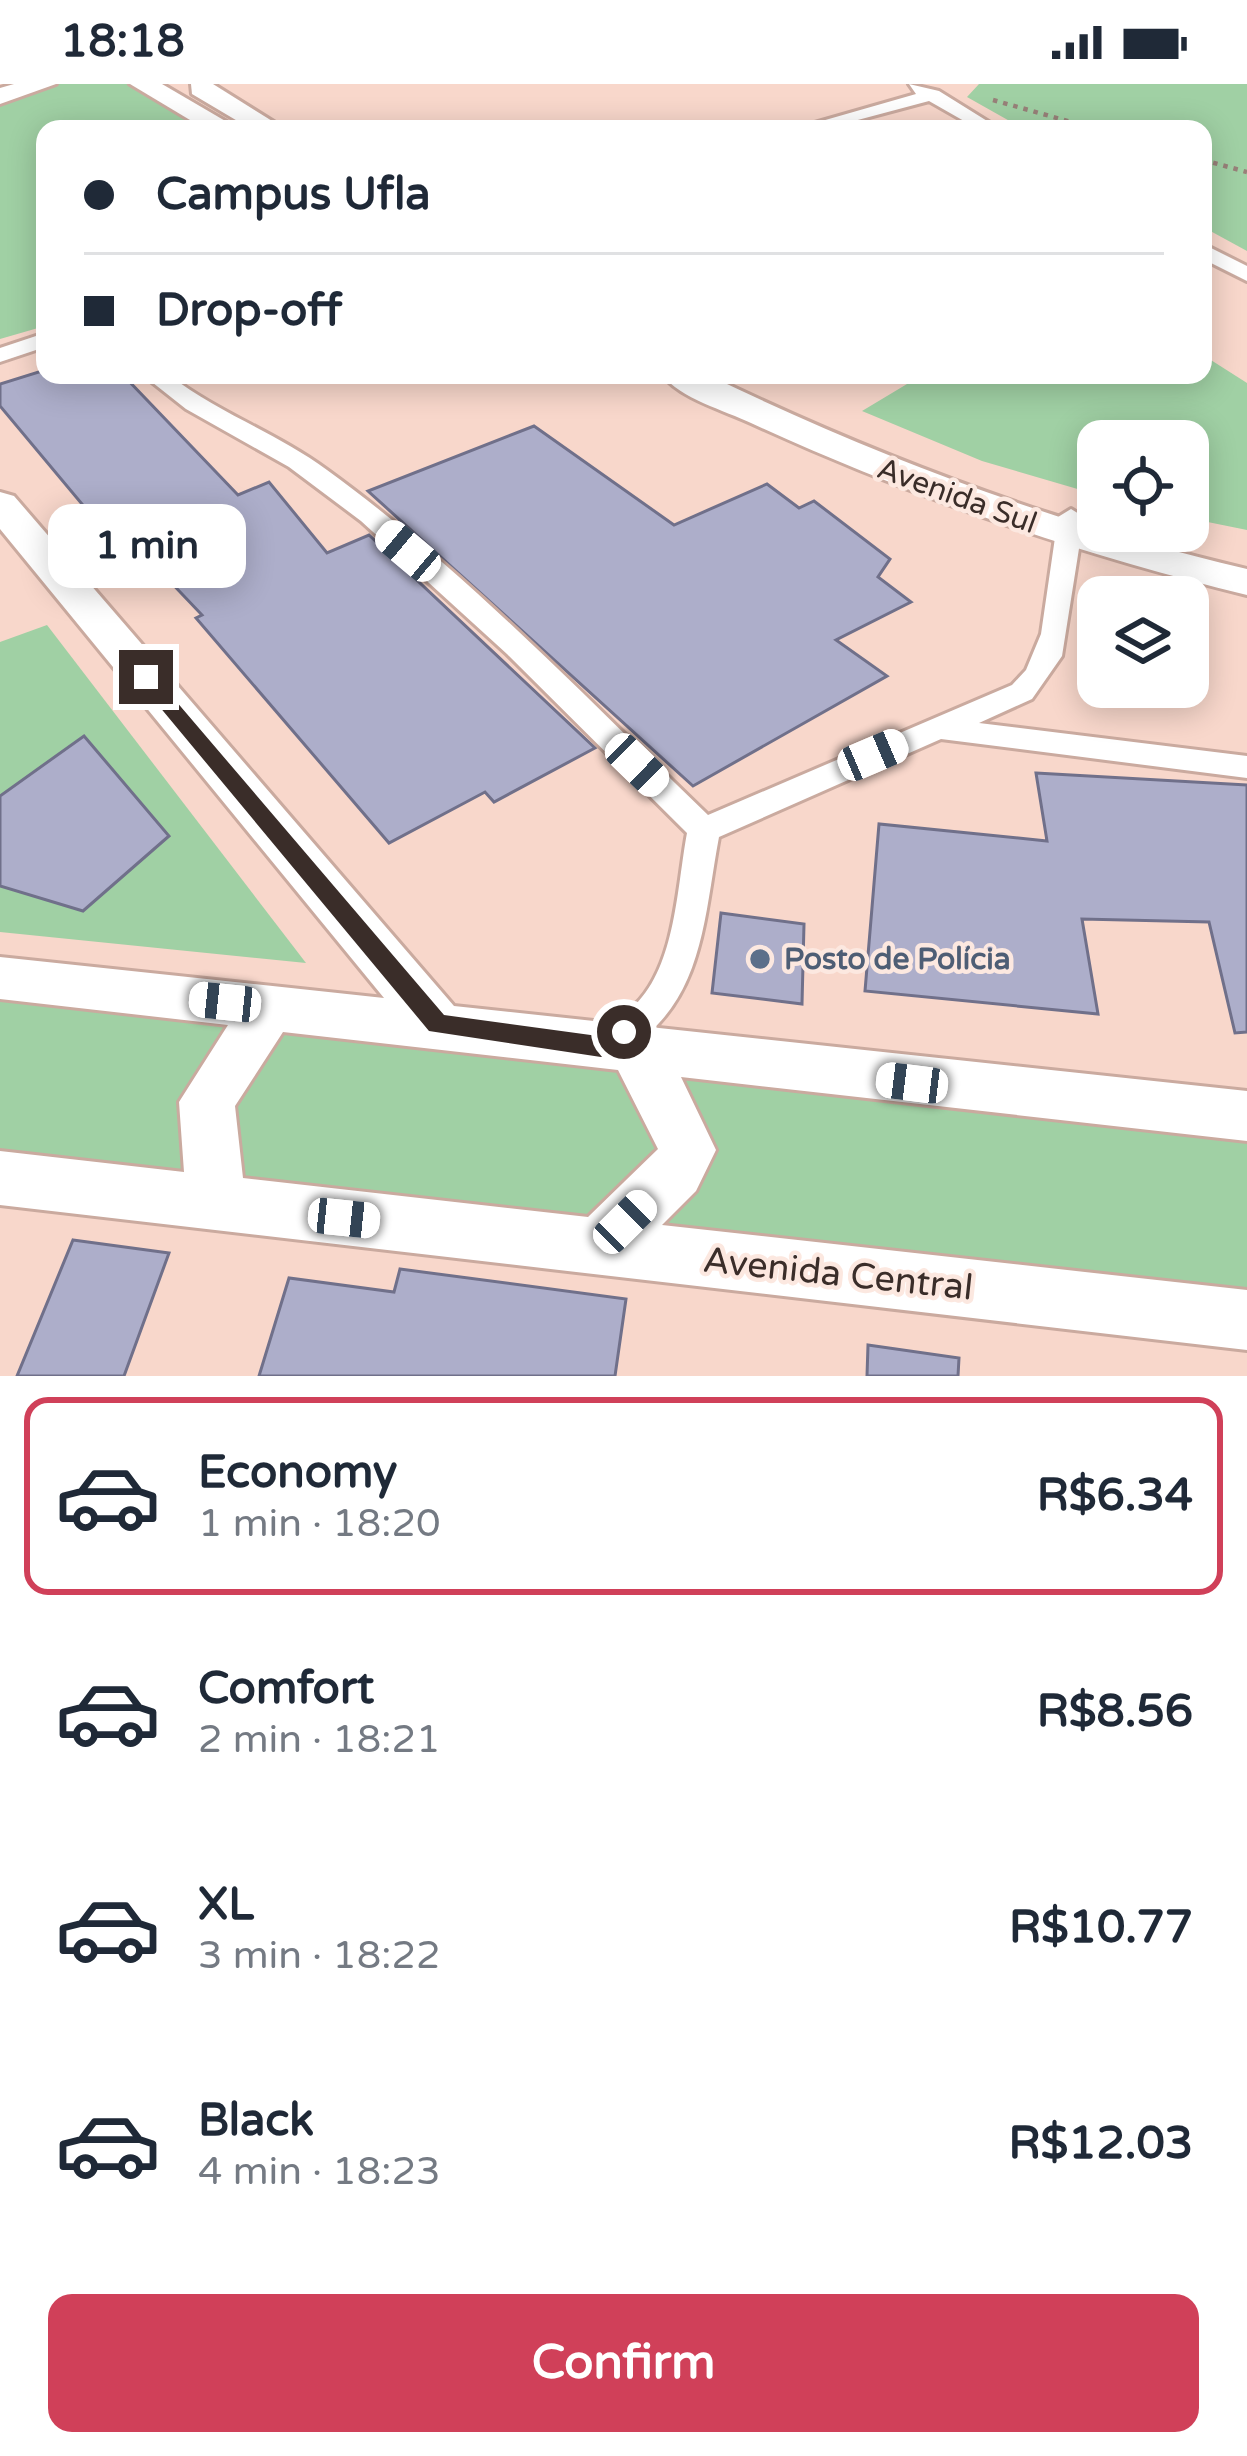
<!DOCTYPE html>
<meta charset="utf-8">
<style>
body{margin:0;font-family:"Varela Round",sans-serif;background:#f2f2f3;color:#1f2937;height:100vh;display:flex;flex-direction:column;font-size:45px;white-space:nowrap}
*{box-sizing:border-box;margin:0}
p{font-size:39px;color:#747a83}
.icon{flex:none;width:66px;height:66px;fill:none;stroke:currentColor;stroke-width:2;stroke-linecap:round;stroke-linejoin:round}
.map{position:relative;height:1292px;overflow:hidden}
.side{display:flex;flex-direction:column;background:#fff;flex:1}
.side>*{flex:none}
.banner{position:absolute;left:36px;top:36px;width:1176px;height:264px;border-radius:24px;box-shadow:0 6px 30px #0003;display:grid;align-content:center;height:264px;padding:0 48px;background:#fff}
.fabs{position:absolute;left:1077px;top:336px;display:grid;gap:24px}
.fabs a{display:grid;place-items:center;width:132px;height:132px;border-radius:24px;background:#fff;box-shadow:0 6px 30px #0003;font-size:60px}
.end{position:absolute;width:54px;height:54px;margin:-27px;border:15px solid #3a2d29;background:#fff;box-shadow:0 0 0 6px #fff}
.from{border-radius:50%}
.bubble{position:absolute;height:84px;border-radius:24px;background:#fff;box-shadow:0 6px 30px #0003;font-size:39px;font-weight:800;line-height:84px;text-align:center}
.car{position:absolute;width:36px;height:72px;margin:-36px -18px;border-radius:15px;box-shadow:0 0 9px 3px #0007;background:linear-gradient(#fff 24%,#345 0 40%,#fff 0 76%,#345 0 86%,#fff 0)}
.banner b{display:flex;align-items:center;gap:42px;height:114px;font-size:45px}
.banner b+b{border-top:3px solid #e0e1e3}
.banner i{width:30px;height:30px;background:#1f2937}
ul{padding:21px 0 0;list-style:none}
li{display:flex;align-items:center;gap:36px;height:198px;margin:0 24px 18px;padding:0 24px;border:6px solid transparent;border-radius:24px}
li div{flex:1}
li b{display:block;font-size:45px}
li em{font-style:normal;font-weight:800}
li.current{border-color:#d04059}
li>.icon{width:108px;height:108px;stroke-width:1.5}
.button{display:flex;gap:24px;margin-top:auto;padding:24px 48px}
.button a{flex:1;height:138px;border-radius:24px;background:#d04059;color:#fff;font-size:48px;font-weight:800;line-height:138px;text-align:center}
.status{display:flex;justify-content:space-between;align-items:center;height:84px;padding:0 60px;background:#fff;direction:ltr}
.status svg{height:33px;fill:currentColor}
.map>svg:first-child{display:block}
.green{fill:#a0d0a4}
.building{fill:#adaeca;stroke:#70708a;stroke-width:3}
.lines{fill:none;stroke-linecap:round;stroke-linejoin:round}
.street-casing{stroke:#caaa9f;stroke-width:6}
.secondary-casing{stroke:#caaa9f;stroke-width:6}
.path{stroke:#988179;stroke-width:4.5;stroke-dasharray:4.5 6;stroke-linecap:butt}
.street{fill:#fff;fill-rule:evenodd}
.secondary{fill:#fff;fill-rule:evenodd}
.route{fill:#3a2d29}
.service-dot{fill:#5c6f8a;stroke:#fce8e0;stroke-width:4.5}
.labels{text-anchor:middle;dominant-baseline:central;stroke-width:9;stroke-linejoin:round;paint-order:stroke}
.street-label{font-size:30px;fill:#3a2d29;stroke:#fce8e0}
.service-label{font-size:30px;font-weight:bold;fill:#4e5e75;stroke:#fce8e0;text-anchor:start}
.near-street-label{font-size:36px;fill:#3a2d29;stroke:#fce8e0}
</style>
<div class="status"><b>18:18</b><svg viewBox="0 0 49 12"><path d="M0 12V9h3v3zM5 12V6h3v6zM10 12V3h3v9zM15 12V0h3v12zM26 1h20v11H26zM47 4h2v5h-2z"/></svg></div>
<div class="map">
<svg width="1247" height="1292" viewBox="0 0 1247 1292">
<rect width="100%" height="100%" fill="#f8d7cb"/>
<g class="green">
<path d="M43 0H138L219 45H45V242L0 255V12Z"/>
<path d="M979 0H1247V167L1203 143V45H1024L967 13Z"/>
<path d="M1203 271 1247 299V446L1188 434V357H1098V411L982 377 862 327 922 291H1203Z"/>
<path d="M47 541 306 879 0 848V558Z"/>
<path d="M0 907 249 932 202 1095 0 1073Z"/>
<path d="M279 937 626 980 674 1070 594 1138 240 1098 232 1002Z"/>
<path d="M660 981 1247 1048V1207L645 1147 713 1068Z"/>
</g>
<g class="building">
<path d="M45 286V291H123L238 411 269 398 327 469 369 451 595 664 494 718 485 708 389 759 196 534 202 531 103 427 92 432 0 322V300Z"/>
<path d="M534 342 674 441 767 400 799 424 814 417 890 475 878 493 911 518 836 556 887 592 693 702 368 407Z"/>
<path d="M84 652 169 752 83 827 0 802V712Z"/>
<path d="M1036 689 1247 701V948L1235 949 1209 838 1082 835 1098 930 865 907 879 740 1047 757Z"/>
<path d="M721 829 804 840 802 920 712 909Z"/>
<path d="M73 1156 169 1169 124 1292H17Z"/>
<path d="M400 1185 626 1215 615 1292H259L289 1194 394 1208Z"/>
<path d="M868 1261 959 1274 958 1292H867Z"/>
</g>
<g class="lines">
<defs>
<g id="street">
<path d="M909 0 939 7 1000 45H978L929 17 824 45H794L916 10Z"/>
<path d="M1203 160 1247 182V197L1203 175Z"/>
<path d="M45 249V263L0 278V264Z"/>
<path d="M143 291H169C218 329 277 349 327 386 465 486 585 613 708 731L1012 601 1026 586 1041 550 1058 433 1071 425 1084 433 1062 572 1032 615 979 639 1247 672V694L941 655 719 753C704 832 704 914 632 962 616 972 607 979 589 973L584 962C594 940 619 938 635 921 676 881 677 802 687 749L507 570 361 437 289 383 186 325Z"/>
</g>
<g id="secondary">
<path d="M14 0H56L0 20V4Z"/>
<path d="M130 0H162L239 45H205Z"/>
<path d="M191 0H213L285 45H251L192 10Z"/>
<path d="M663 291H708C882 375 1059 441 1247 485V511C1075 469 912 413 751 339 726 327 679 314 663 291Z"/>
<path d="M0 408 14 412 454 922 1247 1007V1057L681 993 716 1066 696 1107 662 1141 1247 1206V1266L0 1121V1067L184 1088 179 1018 228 941 0 915V873L384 914 0 445ZM283 948 618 986 658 1065 588 1133 243 1094 235 1022Z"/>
</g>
</defs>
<use href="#street" class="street-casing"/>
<use href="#secondary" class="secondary-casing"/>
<g class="path">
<path d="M993 16 1096 45"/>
<path d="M1203 76 1247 88"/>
</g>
<use href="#street" class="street"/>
<use href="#secondary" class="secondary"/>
</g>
<path class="route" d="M139 589H152L444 931 598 952 624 938 636 948 601 973 429 947 139 598Z"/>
<circle class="service-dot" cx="760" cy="875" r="12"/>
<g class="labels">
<g class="street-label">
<text transform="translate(957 412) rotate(20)">Avenida Sul</text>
</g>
<g class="service-label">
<text x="784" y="875">Posto de Polícia</text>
</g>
<g class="near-street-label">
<text transform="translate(838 1190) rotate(6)">Avenida Central</text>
</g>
</g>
</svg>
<div class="fabs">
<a><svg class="icon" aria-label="locate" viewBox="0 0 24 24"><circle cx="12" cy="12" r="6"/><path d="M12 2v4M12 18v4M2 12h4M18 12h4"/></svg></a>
<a><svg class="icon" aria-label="layers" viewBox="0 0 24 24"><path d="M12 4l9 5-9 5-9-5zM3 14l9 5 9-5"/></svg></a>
</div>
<i class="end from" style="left:624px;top:948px"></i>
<i class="end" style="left:146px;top:593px"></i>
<div class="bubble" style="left:48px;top:420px;width:198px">1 min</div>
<i class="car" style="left:408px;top:467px;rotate:310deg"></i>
<i class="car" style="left:873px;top:671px;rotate:67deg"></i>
<i class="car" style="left:637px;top:681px;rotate:134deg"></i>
<i class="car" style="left:225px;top:918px;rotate:276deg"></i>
<i class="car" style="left:912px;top:999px;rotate:277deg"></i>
<i class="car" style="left:344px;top:1134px;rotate:96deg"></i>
<i class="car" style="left:625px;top:1138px;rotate:45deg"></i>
<div class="banner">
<b><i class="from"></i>Campus Ufla</b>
<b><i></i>Drop-off</b>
</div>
</div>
<section class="side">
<ul>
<li class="current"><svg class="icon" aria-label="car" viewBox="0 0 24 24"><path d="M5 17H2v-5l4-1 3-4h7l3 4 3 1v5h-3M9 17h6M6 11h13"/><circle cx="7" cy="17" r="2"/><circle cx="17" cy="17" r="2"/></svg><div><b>Economy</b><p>1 min · 18:20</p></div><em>R$6.34</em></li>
<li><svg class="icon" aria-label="car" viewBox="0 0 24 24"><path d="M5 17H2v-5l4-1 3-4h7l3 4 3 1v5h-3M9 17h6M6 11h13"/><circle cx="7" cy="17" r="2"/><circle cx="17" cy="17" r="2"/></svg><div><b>Comfort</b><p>2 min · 18:21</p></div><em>R$8.56</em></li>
<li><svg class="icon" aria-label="car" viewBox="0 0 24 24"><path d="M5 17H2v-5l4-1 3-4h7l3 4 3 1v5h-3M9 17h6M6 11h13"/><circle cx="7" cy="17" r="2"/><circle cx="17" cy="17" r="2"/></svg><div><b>XL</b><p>3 min · 18:22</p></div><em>R$10.77</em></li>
<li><svg class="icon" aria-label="car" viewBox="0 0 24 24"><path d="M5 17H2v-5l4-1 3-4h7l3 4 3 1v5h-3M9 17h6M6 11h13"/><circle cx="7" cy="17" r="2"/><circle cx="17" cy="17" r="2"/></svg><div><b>Black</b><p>4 min · 18:23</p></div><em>R$12.03</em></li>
</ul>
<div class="button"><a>Confirm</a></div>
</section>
